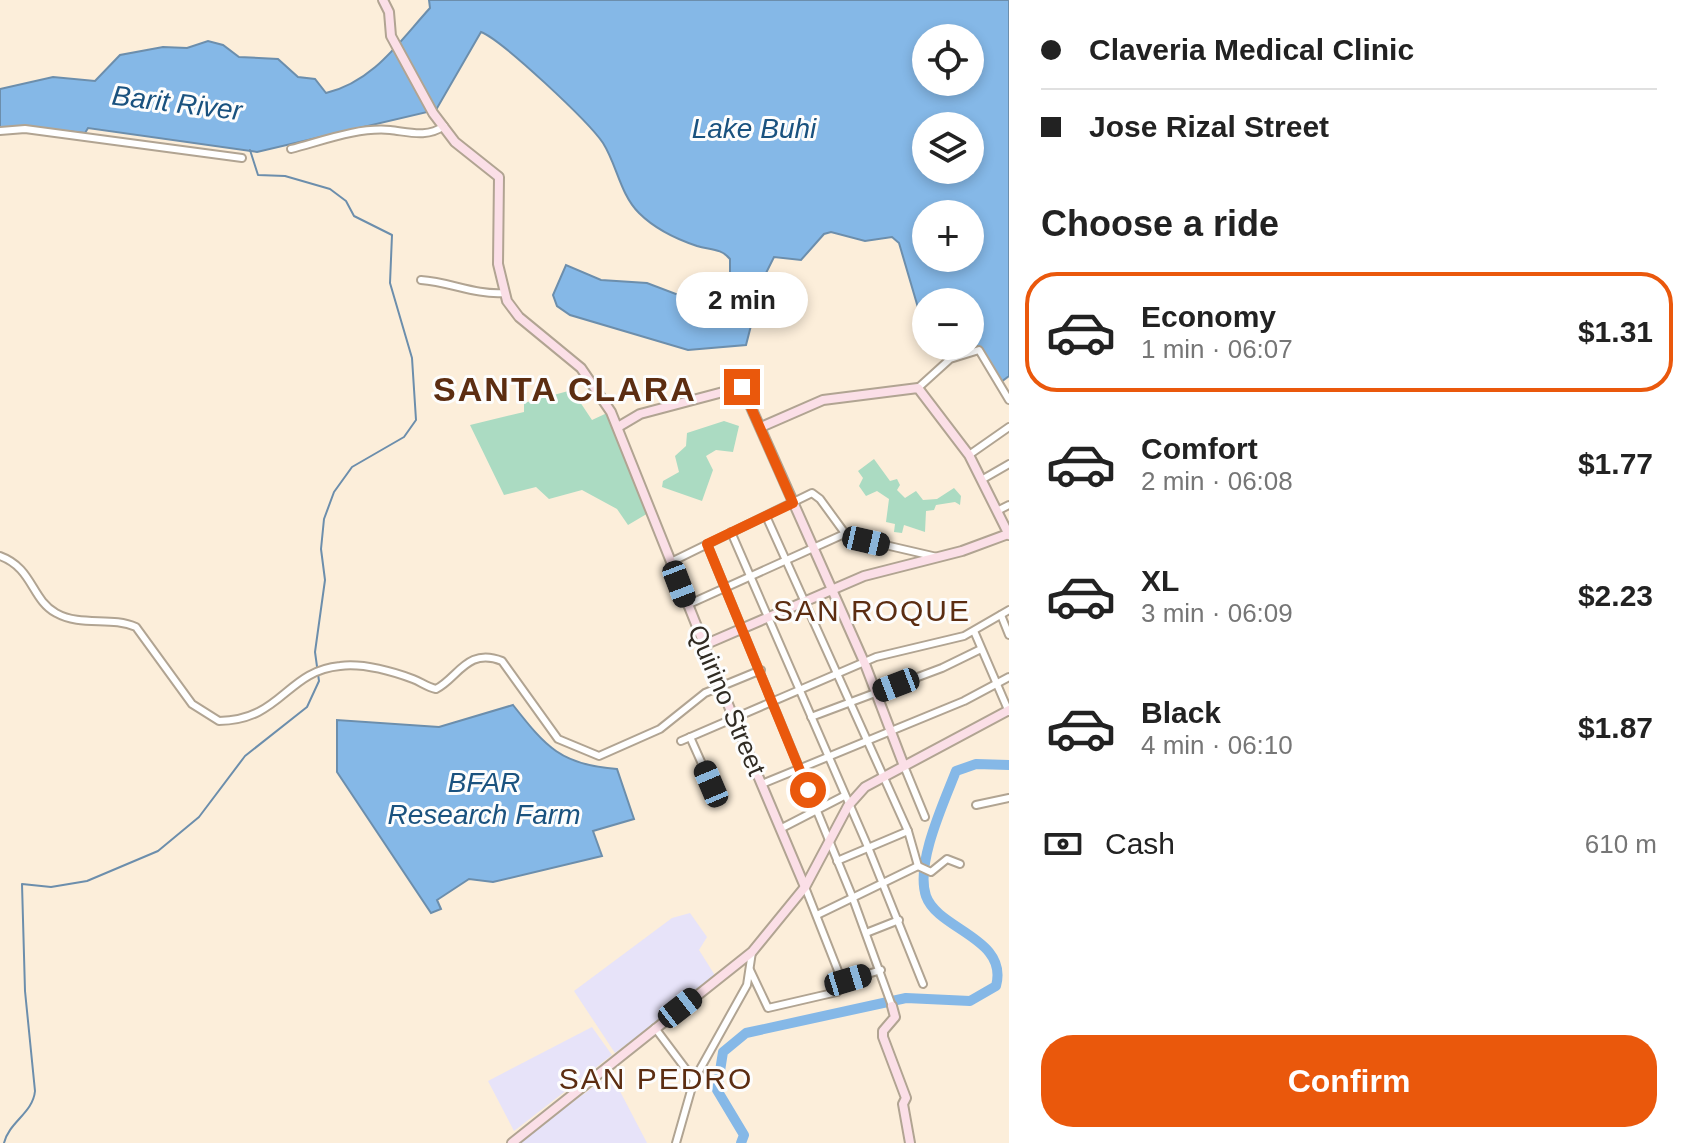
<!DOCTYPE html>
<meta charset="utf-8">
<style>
body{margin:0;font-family:Helvetica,sans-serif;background:#f2f2f2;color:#222;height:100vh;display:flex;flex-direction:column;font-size:30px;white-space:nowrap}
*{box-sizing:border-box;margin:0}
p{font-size:26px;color:#767676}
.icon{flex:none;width:44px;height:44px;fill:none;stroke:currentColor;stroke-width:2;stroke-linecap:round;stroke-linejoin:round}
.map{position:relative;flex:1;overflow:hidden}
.side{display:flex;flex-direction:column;background:#fff;width:680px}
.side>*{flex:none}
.guide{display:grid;align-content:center;height:176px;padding:0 32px;background:#fff}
.controls{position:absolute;left:912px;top:24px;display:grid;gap:16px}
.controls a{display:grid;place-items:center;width:72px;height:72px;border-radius:50%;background:#fff;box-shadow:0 4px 12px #0003;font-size:40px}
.end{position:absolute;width:36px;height:36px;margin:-18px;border:10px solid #ea580c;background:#fff;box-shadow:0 0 0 4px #fff}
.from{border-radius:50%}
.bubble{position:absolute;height:56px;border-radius:28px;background:#fff;box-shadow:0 4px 12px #0003;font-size:26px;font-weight:700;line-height:56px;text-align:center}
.car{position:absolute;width:24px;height:48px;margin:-24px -12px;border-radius:10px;box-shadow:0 0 6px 2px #0007;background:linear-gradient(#222 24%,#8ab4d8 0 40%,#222 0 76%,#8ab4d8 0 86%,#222 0)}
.guide b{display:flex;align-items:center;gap:28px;height:76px;font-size:30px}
.guide b+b{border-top:2px solid #e0e0e0}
.guide i{width:20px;height:20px;background:#222}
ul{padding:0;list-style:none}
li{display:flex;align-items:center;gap:24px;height:120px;margin:0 16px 12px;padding:0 16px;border:4px solid transparent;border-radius:32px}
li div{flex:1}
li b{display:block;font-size:30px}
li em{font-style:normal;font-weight:700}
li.on{border-color:#ea580c}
li>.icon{width:72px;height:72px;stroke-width:1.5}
h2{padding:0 32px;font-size:36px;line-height:96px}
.pay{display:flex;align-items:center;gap:20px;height:88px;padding:0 32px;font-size:30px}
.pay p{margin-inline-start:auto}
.primary-button{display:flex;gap:16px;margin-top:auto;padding:16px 32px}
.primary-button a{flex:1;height:92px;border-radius:32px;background:#ea580c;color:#fff;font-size:32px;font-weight:700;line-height:92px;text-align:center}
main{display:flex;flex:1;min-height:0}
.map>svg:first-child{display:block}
.education{fill:#e7e3f9}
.green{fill:#abdbc2}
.water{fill:#85b8e7;stroke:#6c8eac;stroke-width:2;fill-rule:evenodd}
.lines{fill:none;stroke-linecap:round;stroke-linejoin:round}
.stream{stroke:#6c8eac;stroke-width:2}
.river{stroke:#85b8e7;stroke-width:10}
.street-casing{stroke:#b1a492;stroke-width:10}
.secondary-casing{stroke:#b1a492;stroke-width:12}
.street{stroke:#fff;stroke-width:6}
.secondary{stroke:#fbdfe7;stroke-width:8}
.route{stroke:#ea580c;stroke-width:10}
.labels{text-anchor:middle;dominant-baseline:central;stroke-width:6;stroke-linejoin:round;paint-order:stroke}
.street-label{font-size:26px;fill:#302b23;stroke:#fdfdfd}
.water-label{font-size:28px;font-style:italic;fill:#1a527f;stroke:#fdfdfd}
.quarter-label{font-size:30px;letter-spacing:2px;fill:#5c2d11;stroke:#fdfdfd}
.district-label{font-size:34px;font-weight:bold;letter-spacing:2px;fill:#5c2d11;stroke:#fdfdfd}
</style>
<main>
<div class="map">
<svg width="1009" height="1143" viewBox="0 0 1009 1143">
<rect width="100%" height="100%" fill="#fceeda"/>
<g class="education">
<path d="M690 913 707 937 699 950 716 977 615 1053 574 991 672 918Z"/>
<path d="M592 1027 612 1055 514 1131 488 1081Z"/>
<path d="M611 1074 647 1143H517Z"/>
</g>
<g class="green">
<path d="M572 390 592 420 607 413 650 512 628 525 617 509 582 490 549 499 536 487 504 495 470 425 524 412V403Z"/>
<path d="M724 421 739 426 733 452 716 450 706 456 713 470 702 501 662 487 663 481 679 472 675 456 686 446 687 433Z"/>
<path d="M874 459 890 481 897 479 900 485 897 490 905 498 916 491 923 500 937 499 954 488 961 496 960 505 955 502 936 505 934 510 926 511 925 532 904 525 902 533 894 532 895 524 886 522 889 499 877 491 866 496 859 486 863 478 858 471Z"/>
</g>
<g class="water">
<path d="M429 0H1009V376L1001 382 970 335V302H926L924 328 899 243 892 237 865 241 831 232 824 234 801 260 774 257 763 279 746 345 688 350 570 315 557 306 553 295 566 265 601 280 647 283 681 296 709 294 725 286 730 277V259C721 248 710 250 697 246 676 239 655 229 639 213 620 194 617 165 603 143 589 122 502 40 481 32L436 110 257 152 88 128 85 133 26 127 0 129V89L53 77 95 81 120 55 163 47 187 48 208 41 223 45 239 57 278 59 298 77 315 79 326 93C373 82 399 42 430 8ZM926 38H970V82H926ZM926 126H970V170H926ZM926 214H970V258H926Z"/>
<path d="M513 705C546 747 561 765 617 769L634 819 593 831 602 856 493 882 469 879 437 900 441 909 431 913 337 772V720L439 727Z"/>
</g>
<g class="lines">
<path class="stream" d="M4 1143C9 1122 33 1113 35 1091L25 991 22 884 51 887 87 881 158 851 199 817 245 756 307 707 319 681 315 652 325 580 321 549 324 519 334 492 352 467 404 437 416 420 412 358 390 283 392 235 354 216 346 201 330 189 285 176 258 175 250 150"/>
<path class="river" d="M741 1143 744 1135 717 1090 723 1052 746 1033 906 998 970 1001 996 986C1009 938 938 930 926 896 915 864 944 802 956 771L976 764 1009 765"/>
<defs>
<g id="street">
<path d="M0 131 25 129 242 158"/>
<path d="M291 149C322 141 358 127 390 130 409 132 427 138 444 126"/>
<path d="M421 280C450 282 475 295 504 293"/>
<path d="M918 388 950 359 979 350 1009 400"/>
<path d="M969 455 1009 427"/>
<path d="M983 479 1009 464"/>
<path d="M997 511 1009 505"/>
<path d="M766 516 908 831 918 866"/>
<path d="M731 532 868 847 923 984"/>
<path d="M707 544 852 896 892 1006"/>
<path d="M0 556C33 568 31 599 56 613 81 627 111 616 136 627L192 704 219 721C282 720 286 671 340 666 363 663 391 671 413 679 421 682 427 687 436 689 458 678 467 647 502 661L558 739 599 756 660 729 705 693 761 670"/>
<path d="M671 562 812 493 820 499 847 536"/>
<path d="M687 605 842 535 937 557"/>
<path d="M1001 615 1009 635"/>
<path d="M974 631 1009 712"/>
<path d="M811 717 942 668 981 649"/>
<path d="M690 737 711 784"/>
<path d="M681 741 876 657 964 636 1009 610"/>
<path d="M904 766 925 817"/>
<path d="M762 784 964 701 1009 677"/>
<path d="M976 805 1009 798"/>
<path d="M780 829 844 796"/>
<path d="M837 861 908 831"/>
<path d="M918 866 931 872 947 859 960 864"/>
<path d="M805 887 844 986"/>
<path d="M817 915 918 866"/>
<path d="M866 933 899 920"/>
<path d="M750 970 768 1008 837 992 848 980 881 970"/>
<path d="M655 1028 694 1080"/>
<path d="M676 1143 694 1080 747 985 752 952"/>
</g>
<g id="secondary">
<path d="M383 0 389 12 391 36 433 113 455 142 499 177 498 264 507 301 519 317 581 368 611 412 734 719 805 887"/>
<path d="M618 427 640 414 742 387 865 664 904 766"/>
<path d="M761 427 823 400 918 388 969 455 1009 535"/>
<path d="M704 645 864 576 962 551 1008 534"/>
<path d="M892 1006 895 1017 883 1031V1037L906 1098 903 1104 910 1143"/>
<path d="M512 1143 752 952 805 887 848 806 865 787 1009 710"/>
</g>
</defs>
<use href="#street" class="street-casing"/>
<use href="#secondary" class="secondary-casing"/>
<use href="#street" class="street"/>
<use href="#secondary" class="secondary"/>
</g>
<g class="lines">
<path class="route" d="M742 387 793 503 707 544 808 790"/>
</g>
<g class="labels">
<g class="street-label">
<text transform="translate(727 700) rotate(67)">Quirino Street</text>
</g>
<g class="water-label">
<text transform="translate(177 103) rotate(7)">Barit River</text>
<text x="754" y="128">Lake Buhi</text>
<text x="484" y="782">BFAR<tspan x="484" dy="32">Research Farm</tspan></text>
</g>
<g class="quarter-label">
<text x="872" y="610">SAN ROQUE</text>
<text x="656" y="1078">SAN PEDRO</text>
</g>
<g class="district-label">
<text x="565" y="389">SANTA CLARA</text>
</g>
</g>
</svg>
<div class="controls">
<a><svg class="icon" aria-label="locate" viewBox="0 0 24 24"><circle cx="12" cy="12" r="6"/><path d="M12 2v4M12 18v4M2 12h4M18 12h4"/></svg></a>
<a><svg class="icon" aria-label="layers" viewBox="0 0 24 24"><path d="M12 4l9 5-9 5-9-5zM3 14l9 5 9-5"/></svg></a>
<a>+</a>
<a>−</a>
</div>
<i class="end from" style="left:808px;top:790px"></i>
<i class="end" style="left:742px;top:387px"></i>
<div class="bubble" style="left:676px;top:272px;width:132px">2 min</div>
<i class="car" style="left:866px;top:541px;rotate:103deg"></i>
<i class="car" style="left:679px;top:584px;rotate:159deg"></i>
<i class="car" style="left:896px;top:685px;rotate:249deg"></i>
<i class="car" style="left:711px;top:784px;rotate:337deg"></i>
<i class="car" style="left:848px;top:980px;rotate:73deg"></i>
<i class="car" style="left:680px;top:1008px;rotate:52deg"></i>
</div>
<section class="side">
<div class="guide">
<b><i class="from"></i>Claveria Medical Clinic</b>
<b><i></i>Jose Rizal Street</b>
</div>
<h2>Choose a ride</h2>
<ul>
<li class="on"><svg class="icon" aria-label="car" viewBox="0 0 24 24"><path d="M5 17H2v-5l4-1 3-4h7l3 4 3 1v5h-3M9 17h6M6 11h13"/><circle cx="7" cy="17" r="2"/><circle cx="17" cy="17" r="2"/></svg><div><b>Economy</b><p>1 min · 06:07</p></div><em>$1.31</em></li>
<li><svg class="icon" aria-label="car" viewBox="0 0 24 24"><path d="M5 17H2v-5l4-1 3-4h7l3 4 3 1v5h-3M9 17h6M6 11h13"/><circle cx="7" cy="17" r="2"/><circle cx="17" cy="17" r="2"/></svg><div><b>Comfort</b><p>2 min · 06:08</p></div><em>$1.77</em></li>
<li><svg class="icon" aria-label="car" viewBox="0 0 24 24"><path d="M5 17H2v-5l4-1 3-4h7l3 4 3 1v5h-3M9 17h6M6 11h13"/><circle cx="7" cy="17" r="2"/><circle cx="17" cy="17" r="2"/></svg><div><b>XL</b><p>3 min · 06:09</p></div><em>$2.23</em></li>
<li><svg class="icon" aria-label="car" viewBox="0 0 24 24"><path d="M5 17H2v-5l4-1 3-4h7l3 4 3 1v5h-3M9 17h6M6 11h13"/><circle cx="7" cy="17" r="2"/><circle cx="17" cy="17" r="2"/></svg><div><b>Black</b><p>4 min · 06:10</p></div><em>$1.87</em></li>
</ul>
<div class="pay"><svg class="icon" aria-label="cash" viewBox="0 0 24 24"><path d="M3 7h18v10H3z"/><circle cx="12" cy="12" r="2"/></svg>Cash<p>610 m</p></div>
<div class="primary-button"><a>Confirm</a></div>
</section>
</main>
